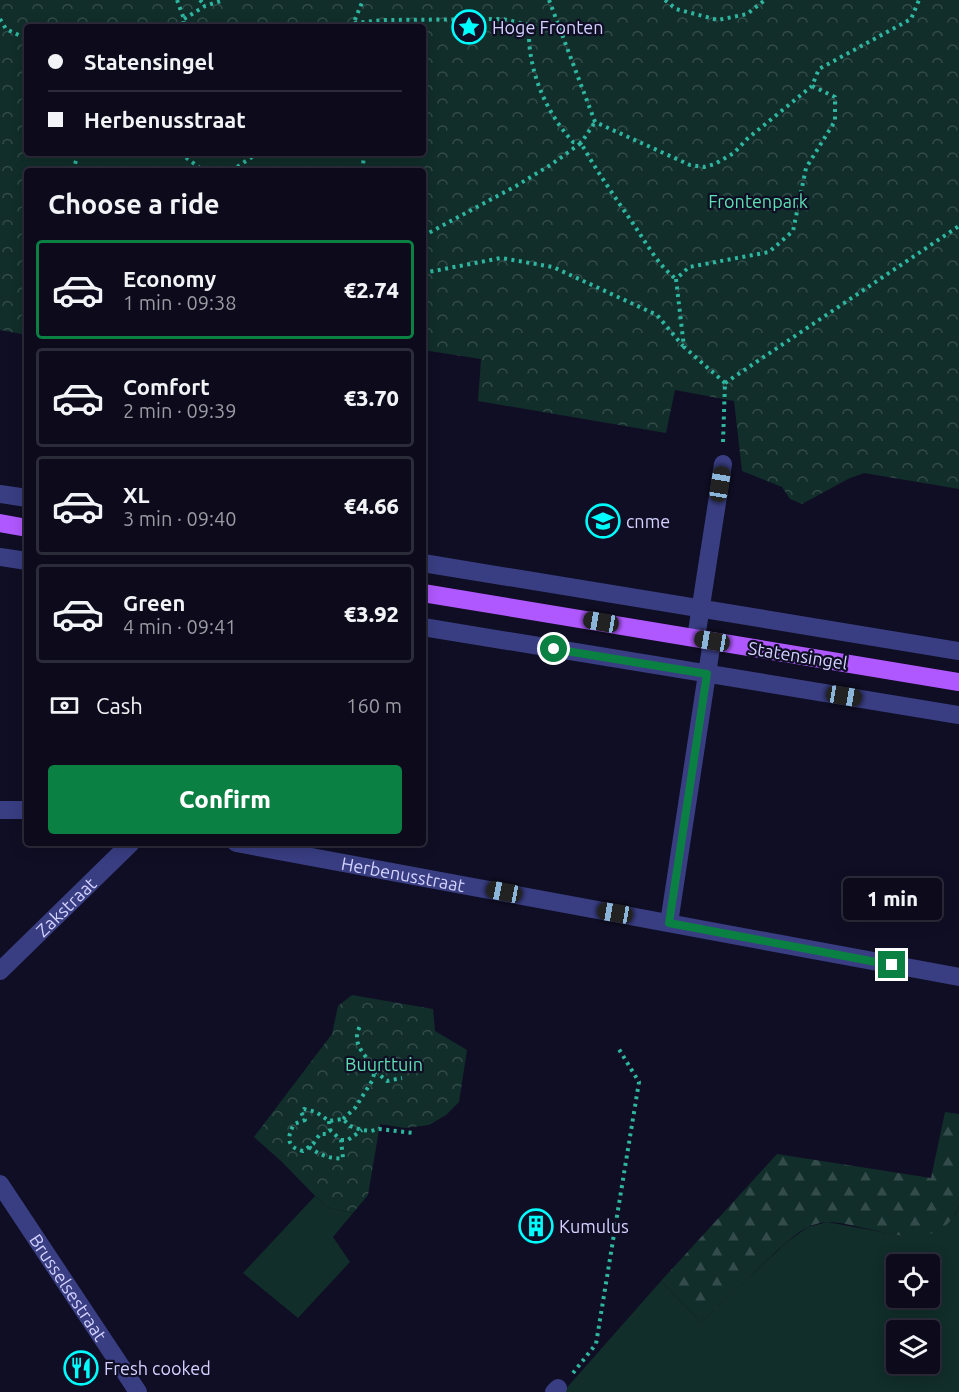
<!DOCTYPE html>
<meta charset="utf-8">
<style>
body{margin:0;font-family:Ubuntu,sans-serif;background:#1a1828;color:#f1f3f6;height:100vh;display:flex;flex-direction:column;font-size:22px;white-space:nowrap}
*{box-sizing:border-box;margin:0}
p{font-size:20px;color:#9a9aa3}
.icon{flex:none;width:33px;height:33px;fill:none;stroke:currentColor;stroke-width:2;stroke-linecap:round;stroke-linejoin:round}
.map{position:relative;flex:1;overflow:hidden}
.panel{position:absolute;left:24px;top:168px;width:402px;height:678px;display:flex;flex-direction:column;background:#0c0a1b;border-radius:6px;box-shadow:0 3px 15px #0003,0 0 0 2px #2c2b3a}
.panel>*{flex:none}
.hud{position:absolute;left:24px;top:24px;width:402px;height:132px;border-radius:6px;box-shadow:0 3px 15px #0003,0 0 0 2px #2c2b3a;display:grid;align-content:center;height:132px;padding:0 24px;background:#0c0a1b}
.tools{position:absolute;left:886px;top:1254px;display:grid;gap:12px}
.tools a{display:grid;place-items:center;width:54px;height:54px;border-radius:6px;background:#0c0a1b;box-shadow:0 3px 15px #0003,0 0 0 2px #2c2b3a;font-size:30px}
.end{position:absolute;width:27px;height:27px;margin:-14px;border:8px solid #0b8043;background:#fff;box-shadow:0 0 0 3px #fff}
.from{border-radius:50%}
.bubble{position:absolute;height:42px;border-radius:6px;background:#0c0a1b;box-shadow:0 3px 15px #0003,0 0 0 2px #2c2b3a;font-size:20px;font-weight:800;line-height:42px;text-align:center}
.car{position:absolute;width:18px;height:36px;margin:-18px -9px;border-radius:8px;box-shadow:0 0 4px 2px #0007;background:linear-gradient(#222 24%,#8ab4d8 0 40%,#222 0 76%,#8ab4d8 0 86%,#222 0)}
.hud b{display:flex;align-items:center;gap:21px;height:57px;font-size:22px}
.hud b+b{border-top:2px solid #2c2b3a}
.hud i{width:15px;height:15px;background:#f1f3f6}
ul{padding:0;list-style:none}
li{display:flex;align-items:center;gap:18px;height:99px;margin:0 12px 9px;padding:0 12px;border:3px solid #2c2b3a;border-radius:6px}
li div{flex:1}
li b{display:block;font-size:22px}
li em{font-style:normal;font-weight:800}
li.on{border-color:#0b8043}
li>.icon{width:54px;height:54px;stroke-width:1.5}
h2{padding:0 24px;font-size:27px;line-height:72px}
.pay{display:flex;align-items:center;gap:15px;height:66px;padding:0 24px;font-size:22px}
.pay p{margin-inline-start:auto}
.primary-button{display:flex;gap:12px;margin-top:auto;padding:12px 24px}
.primary-button a{flex:1;height:69px;border-radius:6px;background:#0b8043;color:#fff;font-size:24px;font-weight:800;line-height:69px;text-align:center}
.map>svg:first-child{display:block}
.grass{fill:#112e2a;fill-rule:evenodd}
.forest{fill:url(#forest-firs)}
.park{fill:url(#park-crowns);fill-rule:evenodd}
.lines{fill:none;stroke-linecap:round;stroke-linejoin:round}
.path{stroke:#2eb6a0;stroke-width:4;stroke-dasharray:3 4.5;stroke-linecap:butt}
.minor{stroke:#393e83;stroke-width:18}
.major{stroke:#b058ff;stroke-width:18}
.route{stroke:#0b8043;stroke-width:8}
.labels{text-anchor:middle;dominant-baseline:central;stroke-width:4.5;stroke-linejoin:round;paint-order:stroke}
.poi-label{font-size:18px;fill:#d2d1ff;stroke:#100e24;text-anchor:start}
.park-label{font-size:18px;fill:#5de0b2;stroke:#100e24}
.street-label{font-size:18px;fill:#d2d1ff;stroke:#100e24}
</style>
<div class="map">
<svg width="959" height="1392" viewBox="0 0 959 1392">
<defs>
<pattern id="forest-firs" width="22" height="20" patternUnits="userSpaceOnUse" patternTransform="scale(1.5)"><rect width="22" height="20" fill="#112e2a"/><path d="M5 1l3.5 6h-7zM16 11l3.5 6h-7z" fill="#334b4a"/></pattern>
<pattern id="park-crowns" width="20" height="18" patternUnits="userSpaceOnUse" patternTransform="scale(1.5)"><rect width="20" height="18" fill="#112e2a"/><path d="M2 6a3 3 0 1 1 6 0M12 15a3 3 0 1 1 6 0" fill="none" stroke="#334b4a"/></pattern>
</defs>
<rect width="100%" height="100%" fill="#100e24"/>
<g class="grass">
<path d="M315 1196 326 1207 353 1213 333 1237 350 1262 298 1318 243 1273Z"/>
<path d="M959 1206V1392H563L661 1281 701 1322 787 1242 808 1227 827 1222 898 1235 955 1215ZM897 1264H930V1298H897ZM897 1330H930V1364H897Z"/>
</g>
<path class="forest" d="M945 1112 959 1114V1206C936 1262 871 1223 828 1222 822 1222 811 1225 806 1228 789 1238 775 1253 761 1266 741 1285 721 1304 701 1322L661 1281 777 1154 931 1178Z"/>
<g class="park">
<path d="M0 0H959V489L864 473 848 479 802 504 790 499 782 487 742 471 734 401 675 390 666 433 478 401 481 359 423 350V171H27V335L0 330ZM27 27H423V153H27Z"/>
<path d="M352 995 433 1009 435 1031 467 1050 459 1102 446 1115 429 1125 405 1128 380 1124 368 1195 353 1213 326 1207 281 1161 254 1137 332 1034 338 1006Z"/>
</g>
<g class="lines">
<g class="path">
<path d="M177 0 184 19 183 27"/>
<path d="M200 0 205 6"/>
<path d="M549 0 595 122 690 165 704 167 715 164 734 153 747 139 812 86 819 69 911 19 919 0"/>
<path d="M665 0 676 9 718 20 747 14 765 0"/>
<path d="M0 19 6 29 27 39"/>
<path d="M184 19 205 6 224 0"/>
<path d="M354 23 385 20 503 19 546 29 559 27"/>
<path d="M529 24C527 68 544 110 573 142L581 143 595 122"/>
<path d="M352 27 363 0"/>
<path d="M180 153 204 171"/>
<path d="M364 153 363 166 366 171"/>
<path d="M73 171 78 154"/>
<path d="M231 171 258 153"/>
<path d="M423 236 516 186 552 164 581 143C597 172 617 200 636 228 648 246 659 266 676 279"/>
<path d="M423 273 501 258 553 267 657 315 683 346"/>
<path d="M725 383 684 347 676 279 689 267 769 252 793 231 806 168 835 121V97L812 86"/>
<path d="M725 383 959 226"/>
<path d="M723 442 725 383"/>
<path d="M375 1071 387 1081 402 1078"/>
<path d="M343 1119 355 1108 372 1081 375 1071C367 1054 350 1046 360 1026"/>
<path d="M329 1121 330 1130 326 1134H320L313 1144 303 1151C286 1147 287 1137 294 1124L305 1120 301 1112 304 1109 316 1112 329 1121 343 1119 350 1126 362 1130 371 1131 379 1129 413 1133"/>
<path d="M341 1140H348L362 1130"/>
<path d="M309 1147C318 1154 331 1160 343 1158L341 1140 330 1130"/>
<path d="M573 1373 596 1344 639 1082 617 1046"/>
</g>
<g class="minor">
<path d="M0 494 27 498"/>
<path d="M0 557 27 561"/>
<path d="M423 563 959 651"/>
<path d="M423 627 959 715"/>
<path d="M696 638 723 464"/>
<path d="M0 810H27"/>
<path id="s1" d="M236 843 959 977"/>
<path d="M669 923 712 641"/>
<path id="s2" d="M0 971 131 843"/>
<path id="s3" d="M0 1184 138 1392"/>
<path d="M554 1392 558 1388"/>
</g>
<g class="major">
<path d="M0 523 27 528"/>
<path d="M423 593 959 682"/>
</g>
</g>
<g class="lines">
<path class="route" d="M554 649 707 674 669 923 892 965"/>
</g>
<defs>
<symbol id="sight-ring" viewBox="-11 -11 22 22"><circle r="9.5" fill="#100e24" stroke="#00fcfc" stroke-width="1.5"/><path d="M0-6L1.8-2.2L6-1.7L2.9 1.2L3.7 5.4L0 3.3L-3.7 5.4L-2.9 1.2L-6-1.7L-1.8-2.2Z" fill="#00fcfc"/></symbol>
<symbol id="school-ring" viewBox="-11 -11 22 22"><circle r="9.5" fill="#100e24" stroke="#00fcfc" stroke-width="1.5"/><path d="M0-5L7-2L0 1L-7-2ZM-4 1L0 2.5L4 1V4Q0 6-4 4Z" fill="#00fcfc"/></symbol>
<symbol id="building-ring" viewBox="-11 -11 22 22"><circle r="9.5" fill="#100e24" stroke="#00fcfc" stroke-width="1.5"/><path d="M-4-6H4V6H1V3H-1V6H-4ZM-2.5-4.3h1.7v1.8h-1.7ZM.8-4.3h1.7v1.8H.8ZM-2.5-1h1.7V.8h-1.7ZM.8-1h1.7V.8H.8Z" fill="#00fcfc"/></symbol>
<symbol id="restaurant-ring" viewBox="-11 -11 22 22"><circle r="9.5" fill="#100e24" stroke="#00fcfc" stroke-width="1.5"/><path d="M-5-6h1v4h1v-4h1v4h1v-4h1v5L-1.5 .5V6h-2V.5L-5-1ZM5-6V6H3V1.5H1.5Q1.5-4 5-6Z" fill="#00fcfc"/></symbol>
</defs>
<g fill-rule="evenodd">
<use href="#sight-ring" x="450" y="8" width="38" height="38"/>
<use href="#school-ring" x="584" y="502" width="38" height="38"/>
<use href="#building-ring" x="517" y="1207" width="38" height="38"/>
<use href="#restaurant-ring" x="62" y="1349" width="38" height="38"/>
</g>
<g class="labels">
<g class="poi-label">
<text x="492" y="27">Hoge Fronten</text>
<text x="626" y="521">cnme</text>
<text x="559" y="1226">Kumulus</text>
<text x="104" y="1368">Fresh cooked</text>
</g>
<g class="park-label">
<text x="758" y="201">Frontenpark</text>
<text x="384" y="1064">Buurttuin</text>
</g>
<g class="street-label">
<text transform="translate(798 655) rotate(9)">Statensingel</text>
<text stroke="none"><textPath href="#s1" startOffset="170">Herbenusstraat</textPath></text>
<text stroke="none"><textPath href="#s2" startOffset="92">Zakstraat</textPath></text>
<text stroke="none"><textPath href="#s3" startOffset="124">Brusselsestraat</textPath></text>
</g>
</g>
</svg>
<div class="tools">
<a><svg class="icon" aria-label="locate" viewBox="0 0 24 24"><circle cx="12" cy="12" r="6"/><path d="M12 2v4M12 18v4M2 12h4M18 12h4"/></svg></a>
<a><svg class="icon" aria-label="layers" viewBox="0 0 24 24"><path d="M12 4l9 5-9 5-9-5zM3 14l9 5 9-5"/></svg></a>
</div>
<i class="end from" style="left:554px;top:649px"></i>
<i class="end" style="left:892px;top:965px"></i>
<div class="bubble" style="left:843px;top:878px;width:99px">1 min</div>
<i class="car" style="left:720px;top:484px;rotate:9deg"></i>
<i class="car" style="left:601px;top:622px;rotate:280deg"></i>
<i class="car" style="left:712px;top:641px;rotate:280deg"></i>
<i class="car" style="left:844px;top:696px;rotate:99deg"></i>
<i class="car" style="left:504px;top:892px;rotate:281deg"></i>
<i class="car" style="left:615px;top:913px;rotate:280deg"></i>
<div class="hud">
<b><i class="from"></i>Statensingel</b>
<b><i></i>Herbenusstraat</b>
</div>
<section class="panel">
<h2>Choose a ride</h2>
<ul>
<li class="on"><svg class="icon" aria-label="car" viewBox="0 0 24 24"><path d="M5 17H2v-5l4-1 3-4h7l3 4 3 1v5h-3M9 17h6M6 11h13"/><circle cx="7" cy="17" r="2"/><circle cx="17" cy="17" r="2"/></svg><div><b>Economy</b><p>1 min · 09:38</p></div><em>€2.74</em></li>
<li><svg class="icon" aria-label="car" viewBox="0 0 24 24"><path d="M5 17H2v-5l4-1 3-4h7l3 4 3 1v5h-3M9 17h6M6 11h13"/><circle cx="7" cy="17" r="2"/><circle cx="17" cy="17" r="2"/></svg><div><b>Comfort</b><p>2 min · 09:39</p></div><em>€3.70</em></li>
<li><svg class="icon" aria-label="car" viewBox="0 0 24 24"><path d="M5 17H2v-5l4-1 3-4h7l3 4 3 1v5h-3M9 17h6M6 11h13"/><circle cx="7" cy="17" r="2"/><circle cx="17" cy="17" r="2"/></svg><div><b>XL</b><p>3 min · 09:40</p></div><em>€4.66</em></li>
<li><svg class="icon" aria-label="car" viewBox="0 0 24 24"><path d="M5 17H2v-5l4-1 3-4h7l3 4 3 1v5h-3M9 17h6M6 11h13"/><circle cx="7" cy="17" r="2"/><circle cx="17" cy="17" r="2"/></svg><div><b>Green</b><p>4 min · 09:41</p></div><em>€3.92</em></li>
</ul>
<div class="pay"><svg class="icon" aria-label="cash" viewBox="0 0 24 24"><path d="M3 7h18v10H3z"/><circle cx="12" cy="12" r="2"/></svg>Cash<p>160 m</p></div>
<div class="primary-button"><a>Confirm</a></div>
</section>
</div>
